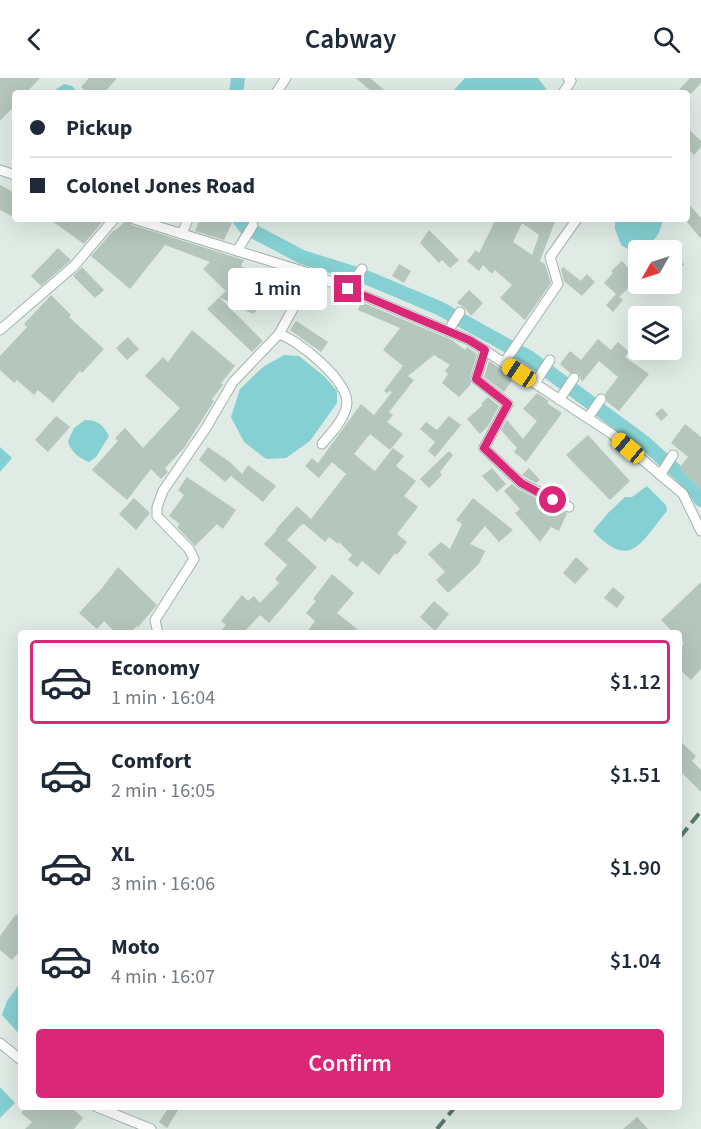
<!DOCTYPE html>
<meta charset="utf-8">
<style>
body{margin:0;font-family:"Source Sans 3",sans-serif;background:#f2f2f3;color:#1f2937;height:100vh;display:flex;flex-direction:column;font-size:22px;white-space:nowrap}
*{box-sizing:border-box;margin:0}
p{font-size:20px;color:#747a83}
.icon{flex:none;width:33px;height:33px;fill:none;stroke:currentColor;stroke-width:2;stroke-linecap:round;stroke-linejoin:round}
.map{position:relative;flex:1;overflow:hidden}
.details{position:absolute;left:18px;top:552px;width:664px;height:480px;display:flex;flex-direction:column;background:#fff;border-radius:6px;box-shadow:0 6px 24px #0002}
.details>*{flex:none}
.banner{position:absolute;left:12px;top:12px;width:678px;height:132px;border-radius:6px;box-shadow:0 6px 24px #0002;display:grid;align-content:center;height:132px;padding:0 18px;background:#fff}
.needle{width:39px;rotate:231deg}
.buttons{position:absolute;left:628px;top:162px;display:grid;gap:12px}
.buttons a{display:grid;place-items:center;width:54px;height:54px;border-radius:6px;background:#fff;box-shadow:0 6px 24px #0002;font-size:30px}
.end{position:absolute;width:27px;height:27px;margin:-14px;border:8px solid #db2777;background:#fff;box-shadow:0 0 0 3px #fff}
.from{border-radius:50%}
.bubble{position:absolute;height:42px;border-radius:6px;background:#fff;box-shadow:0 6px 24px #0002;font-size:20px;font-weight:600;line-height:42px;text-align:center}
.car{position:absolute;width:18px;height:36px;margin:-18px -9px;border-radius:8px;box-shadow:0 0 4px 2px #0007;background:linear-gradient(#f5c518 24%,#345 0 40%,#f5c518 0 76%,#345 0 86%,#f5c518 0)}
.banner b{display:flex;align-items:center;gap:21px;height:57px;font-size:22px}
.banner b+b{border-top:2px solid #e0e1e3}
.banner i{width:15px;height:15px;background:#1f2937}
ul{padding:10px 0 0;list-style:none}
li{display:flex;align-items:center;gap:18px;height:84px;margin:0 12px 9px;padding:0 6px;border:3px solid transparent;border-radius:6px}
li div{flex:1}
li b{display:block;font-size:22px}
li em{font-style:normal;font-weight:600}
li.on{border-color:#db2777}
li>.icon{width:54px;height:54px;stroke-width:1.5}
.primary-button{display:flex;gap:12px;margin-top:auto;padding:12px 18px}
.primary-button a{flex:1;height:69px;border-radius:6px;background:#db2777;color:#fff;font-size:24px;font-weight:600;line-height:69px;text-align:center}
header{display:flex;justify-content:space-between;align-items:center;height:78px;padding:0 18px;background:#fff;font-size:27px;font-weight:600}
.map>svg:first-child{display:block}
.water{fill:#85d0d2}
.lines{fill:none;stroke-linecap:round;stroke-linejoin:round}
.canal{stroke:#85d0d2;stroke-width:14}
.building{fill:#b5c6bd;fill-rule:evenodd}
.street-casing{stroke:#a3b3ab;stroke-width:11}
.street{stroke:#fff;stroke-width:9}
.rail{stroke:#5a786c;stroke-width:4;stroke-dasharray:12 6;stroke-linecap:butt}
.route{stroke:#db2777;stroke-width:8}
</style>
<header><svg class="icon" aria-label="back" viewBox="0 0 24 24"><path d="M15 5l-7 7 7 7"/></svg>Cabway<svg class="icon" aria-label="search" viewBox="0 0 24 24"><circle cx="10" cy="10" r="6"/><path d="M15 15l6 6"/></svg></header>
<div class="map">
<svg width="701" height="1051" viewBox="0 0 701 1051">
<rect width="100%" height="100%" fill="#e0ebe5"/>
<g class="water">
<path d="M465 0H538L549 15H451Z"/>
<path d="M64 6 72 8 78 15H51Z"/>
<path d="M615 141H663C658 165 651 162 636 176L621 167 615 151Z"/>
<path d="M284 277 299 278 325 299 337 313V325L310 363 286 380 266 381 244 364 231 339 240 311 263 289Z"/>
<path d="M85 342C97 342 103 346 109 358L96 379 89 384C80 381 70 373 68 363L74 350Z"/>
<path d="M0 369 12 380 0 394Z"/>
<path d="M647 408 666 427 667 433C640 465 631 493 593 453L608 435 625 419H632Z"/>
<path d="M21 904V958L2 937 7 923Z"/>
<path d="M0 1009 15 1025 0 1040Z"/>
</g>
<g class="lines">
<g class="canal">
<path d="M236 15 238 0"/>
<path d="M239 141 245 149 302 179 363 198 439 230 530 280 645 365 684 400 701 422"/>
</g>
</g>
<g class="building">
<path d="M0 0H40L26 15H15V27L0 43Z"/>
<path d="M89 0H117L104 15H88L81 9Z"/>
<path d="M356 0H370L388 15H373Z"/>
<path d="M690 0H701V5L692 15H676Z"/>
<path d="M687 50 701 63V69L694 77 687 70Z"/>
<path d="M0 107 15 115V140L0 132Z"/>
<path d="M687 124 701 140V161L687 144Z"/>
<path d="M49 141H98L102 144 84 166Z"/>
<path d="M127 141 132 147 244 182 241 188 260 198 249 220 259 230 253 236 219 219 263 263 252 274 207 231 226 213 203 191 210 184 165 167 130 211 91 178 114 152 115 153Z"/>
<path d="M200 141H222L232 145 224 162 195 153Z"/>
<path d="M496 141H556L540 183 545 186 551 205 525 242 500 220 512 207 495 192 492 196 483 187 479 193 467 183 476 172 479 175ZM522 145 539 157 532 177 513 164Z"/>
<path d="M429 152 459 182 450 190 442 182 439 185 420 165Z"/>
<path d="M58 170 71 182 41 208 31 198Z"/>
<path d="M672 177 684 186 672 202Z"/>
<path d="M622 183 638 201 619 219 623 222 613 234 606 227 616 216 604 205 613 195 611 193Z"/>
<path d="M399 186 411 193 404 205 392 198Z"/>
<path d="M82 189 104 212 95 220 73 198Z"/>
<path d="M563 189 581 203 587 196 595 204 582 218 564 203 561 191Z"/>
<path d="M469 212 483 225 471 238 464 229 457 225Z"/>
<path d="M51 217 71 237 69 239 104 271 82 295 80 293 53 325 38 312 34 317 17 302 14 305 0 292V278L27 249 24 246Z"/>
<path d="M361 224 452 262 465 272 467 269 477 276 470 299 471 306 459 319 442 305 448 296 445 293 450 287 434 277 408 298 414 302 389 334 393 337 387 344 403 356 390 372 370 356 354 376 375 393 393 370 404 378 396 388 416 403 404 418 418 429 397 456 407 464 397 477 395 475 379 497 362 483 357 489 348 482 352 477 339 464 338 466 329 459 325 464 304 446 301 447 287 462 317 489 269 545 260 537 243 555H219L226 547 221 543 242 517 248 523 254 518 260 525 279 505 275 501 287 487 264 466 277 452 276 451 297 428 311 441 346 396 332 384 319 400 305 388 312 380 318 385 361 326 374 337 392 314 390 313 387 315 384 313 403 288 383 272 400 250 358 232Z"/>
<path d="M296 243 328 264 321 274 290 252Z"/>
<path d="M192 252 235 288 221 305 223 307 212 321 214 323 184 370 165 390 168 394 161 401 151 391 127 422 92 392 118 363 115 360 125 350 143 370 180 330 145 298 163 279 168 284Z"/>
<path d="M128 259 139 271 127 282 116 270Z"/>
<path d="M598 261 611 272 618 264 629 274 625 279 649 296 619 333 607 324 605 316 618 299 599 283 582 304 578 295H570L560 286 570 273 581 282Z"/>
<path d="M489 283 514 300 504 314 484 299Z"/>
<path d="M537 315 549 323 547 325 562 335 526 384 514 374 517 370 501 352 507 342 523 361 537 343 523 331Z"/>
<path d="M488 319 499 328 488 348 480 356 467 341 483 327 481 326Z"/>
<path d="M662 330 668 337 661 343 655 336Z"/>
<path d="M56 338 70 349 48 374 35 362Z"/>
<path d="M449 338 461 347 435 379 428 373 435 364 420 351 426 344 437 352Z"/>
<path d="M685 346 701 359V412L679 390 688 379 671 365Z"/>
<path d="M588 357 630 403 610 422 566 377Z"/>
<path d="M208 369 230 384 242 396 248 387 276 408 263 424 231 398 225 404 199 382Z"/>
<path d="M449 373 453 377 440 394 442 397 429 410 420 401Z"/>
<path d="M492 390 506 406 497 414 482 398Z"/>
<path d="M529 390 540 402 536 405 522 397Z"/>
<path d="M187 399 236 432 223 451 217 446 195 468 177 449 180 446 169 438 184 417 178 412Z"/>
<path d="M512 406 518 411 567 435 559 453 551 449 540 464 515 435 520 431 504 413Z"/>
<path d="M134 420 150 435 136 452 119 436Z"/>
<path d="M473 420 513 452 499 464 485 448 470 466 485 473 479 486 448 515 436 502 445 494 428 476 441 464 450 471 462 446 456 442Z"/>
<path d="M576 479 589 491 575 506 563 495Z"/>
<path d="M118 489 157 527 138 549 137 548 130 555H116L104 543 97 551 79 535 102 510Z"/>
<path d="M332 496 354 515 337 535 362 555H306L315 543 306 535 316 523 313 521Z"/>
<path d="M701 504V591L691 602 680 592V571L684 565 680 561V555H674L661 542Z"/>
<path d="M613 509 625 519 617 530 604 520Z"/>
<path d="M434 523 449 536 435 553 420 539Z"/>
<path d="M680 663 696 678 692 683 701 692V714L680 693Z"/>
<path d="M16 836 21 840V872L12 882 0 872V858Z"/>
<path d="M26 1029H71L83 1040 74 1051H25L32 1044 21 1035Z"/>
<path d="M169 1029H180L167 1050 159 1044Z"/>
<path d="M637 1039 648 1051H623Z"/>
</g>
<g class="lines">
<defs>
<g id="street">
<path d="M276 15 286 0"/>
<path d="M563 15 571 3 568 0"/>
<path d="M0 92 15 97"/>
<path d="M134 141 312 196 469 262 612 356 683 416 701 453"/>
<path d="M182 156 188 141"/>
<path d="M237 173 253 147"/>
<path d="M348 211 362 191"/>
<path d="M0 252 74 188 114 141"/>
<path d="M448 253 460 234"/>
<path d="M279 256C300 263 347 302 347 325 346 340 331 355 322 366"/>
<path d="M485 272 476 301 508 326 484 370 521 405 569 429"/>
<path d="M504 285 558 206 550 179 577 141"/>
<path d="M535 305 550 282"/>
<path d="M559 322 574 300"/>
<path d="M588 340 601 321"/>
<path d="M660 397 673 377"/>
<path d="M158 555 155 542 194 481 189 471 157 438V429L163 413 206 350 233 304 279 256 312 196"/>
<path d="M0 965 21 982"/>
<path d="M97 1029 151 1051"/>
</g>
</defs>
<use href="#street" class="street-casing"/>
<use href="#street" class="street"/>
<g class="rail">
<path d="M680 759 701 733"/>
<path d="M437 1051 455 1029"/>
</g>
</g>
<g class="lines">
<path class="route" d="M348 211 469 262 485 272 476 301 508 326 484 370 521 405 553 422"/>
</g>
</svg>
<div class="buttons">
<a><svg class="needle" viewBox="-14 -14 28 28"><path d="M0-13l5 13h-10z" fill="#e53935"/><path d="M0 13l5-13h-10z" fill="#747a83"/></svg></a>
<a><svg class="icon" aria-label="layers" viewBox="0 0 24 24"><path d="M12 4l9 5-9 5-9-5zM3 14l9 5 9-5"/></svg></a>
</div>
<i class="end from" style="left:553px;top:422px"></i>
<i class="end" style="left:348px;top:211px"></i>
<div class="bubble" style="left:228px;top:190px;width:99px">1 min</div>
<i class="car" style="left:519px;top:295px;rotate:303deg"></i>
<i class="car" style="left:628px;top:370px;rotate:310deg"></i>
<div class="banner">
<b><i class="from"></i>Pickup</b>
<b><i></i>Colonel Jones Road</b>
</div>
<section class="details">
<ul>
<li class="on"><svg class="icon" aria-label="car" viewBox="0 0 24 24"><path d="M5 17H2v-5l4-1 3-4h7l3 4 3 1v5h-3M9 17h6M6 11h13"/><circle cx="7" cy="17" r="2"/><circle cx="17" cy="17" r="2"/></svg><div><b>Economy</b><p>1 min · 16:04</p></div><em>$1.12</em></li>
<li><svg class="icon" aria-label="car" viewBox="0 0 24 24"><path d="M5 17H2v-5l4-1 3-4h7l3 4 3 1v5h-3M9 17h6M6 11h13"/><circle cx="7" cy="17" r="2"/><circle cx="17" cy="17" r="2"/></svg><div><b>Comfort</b><p>2 min · 16:05</p></div><em>$1.51</em></li>
<li><svg class="icon" aria-label="car" viewBox="0 0 24 24"><path d="M5 17H2v-5l4-1 3-4h7l3 4 3 1v5h-3M9 17h6M6 11h13"/><circle cx="7" cy="17" r="2"/><circle cx="17" cy="17" r="2"/></svg><div><b>XL</b><p>3 min · 16:06</p></div><em>$1.90</em></li>
<li><svg class="icon" aria-label="car" viewBox="0 0 24 24"><path d="M5 17H2v-5l4-1 3-4h7l3 4 3 1v5h-3M9 17h6M6 11h13"/><circle cx="7" cy="17" r="2"/><circle cx="17" cy="17" r="2"/></svg><div><b>Moto</b><p>4 min · 16:07</p></div><em>$1.04</em></li>
</ul>
<div class="primary-button"><a>Confirm</a></div>
</section>
</div>
